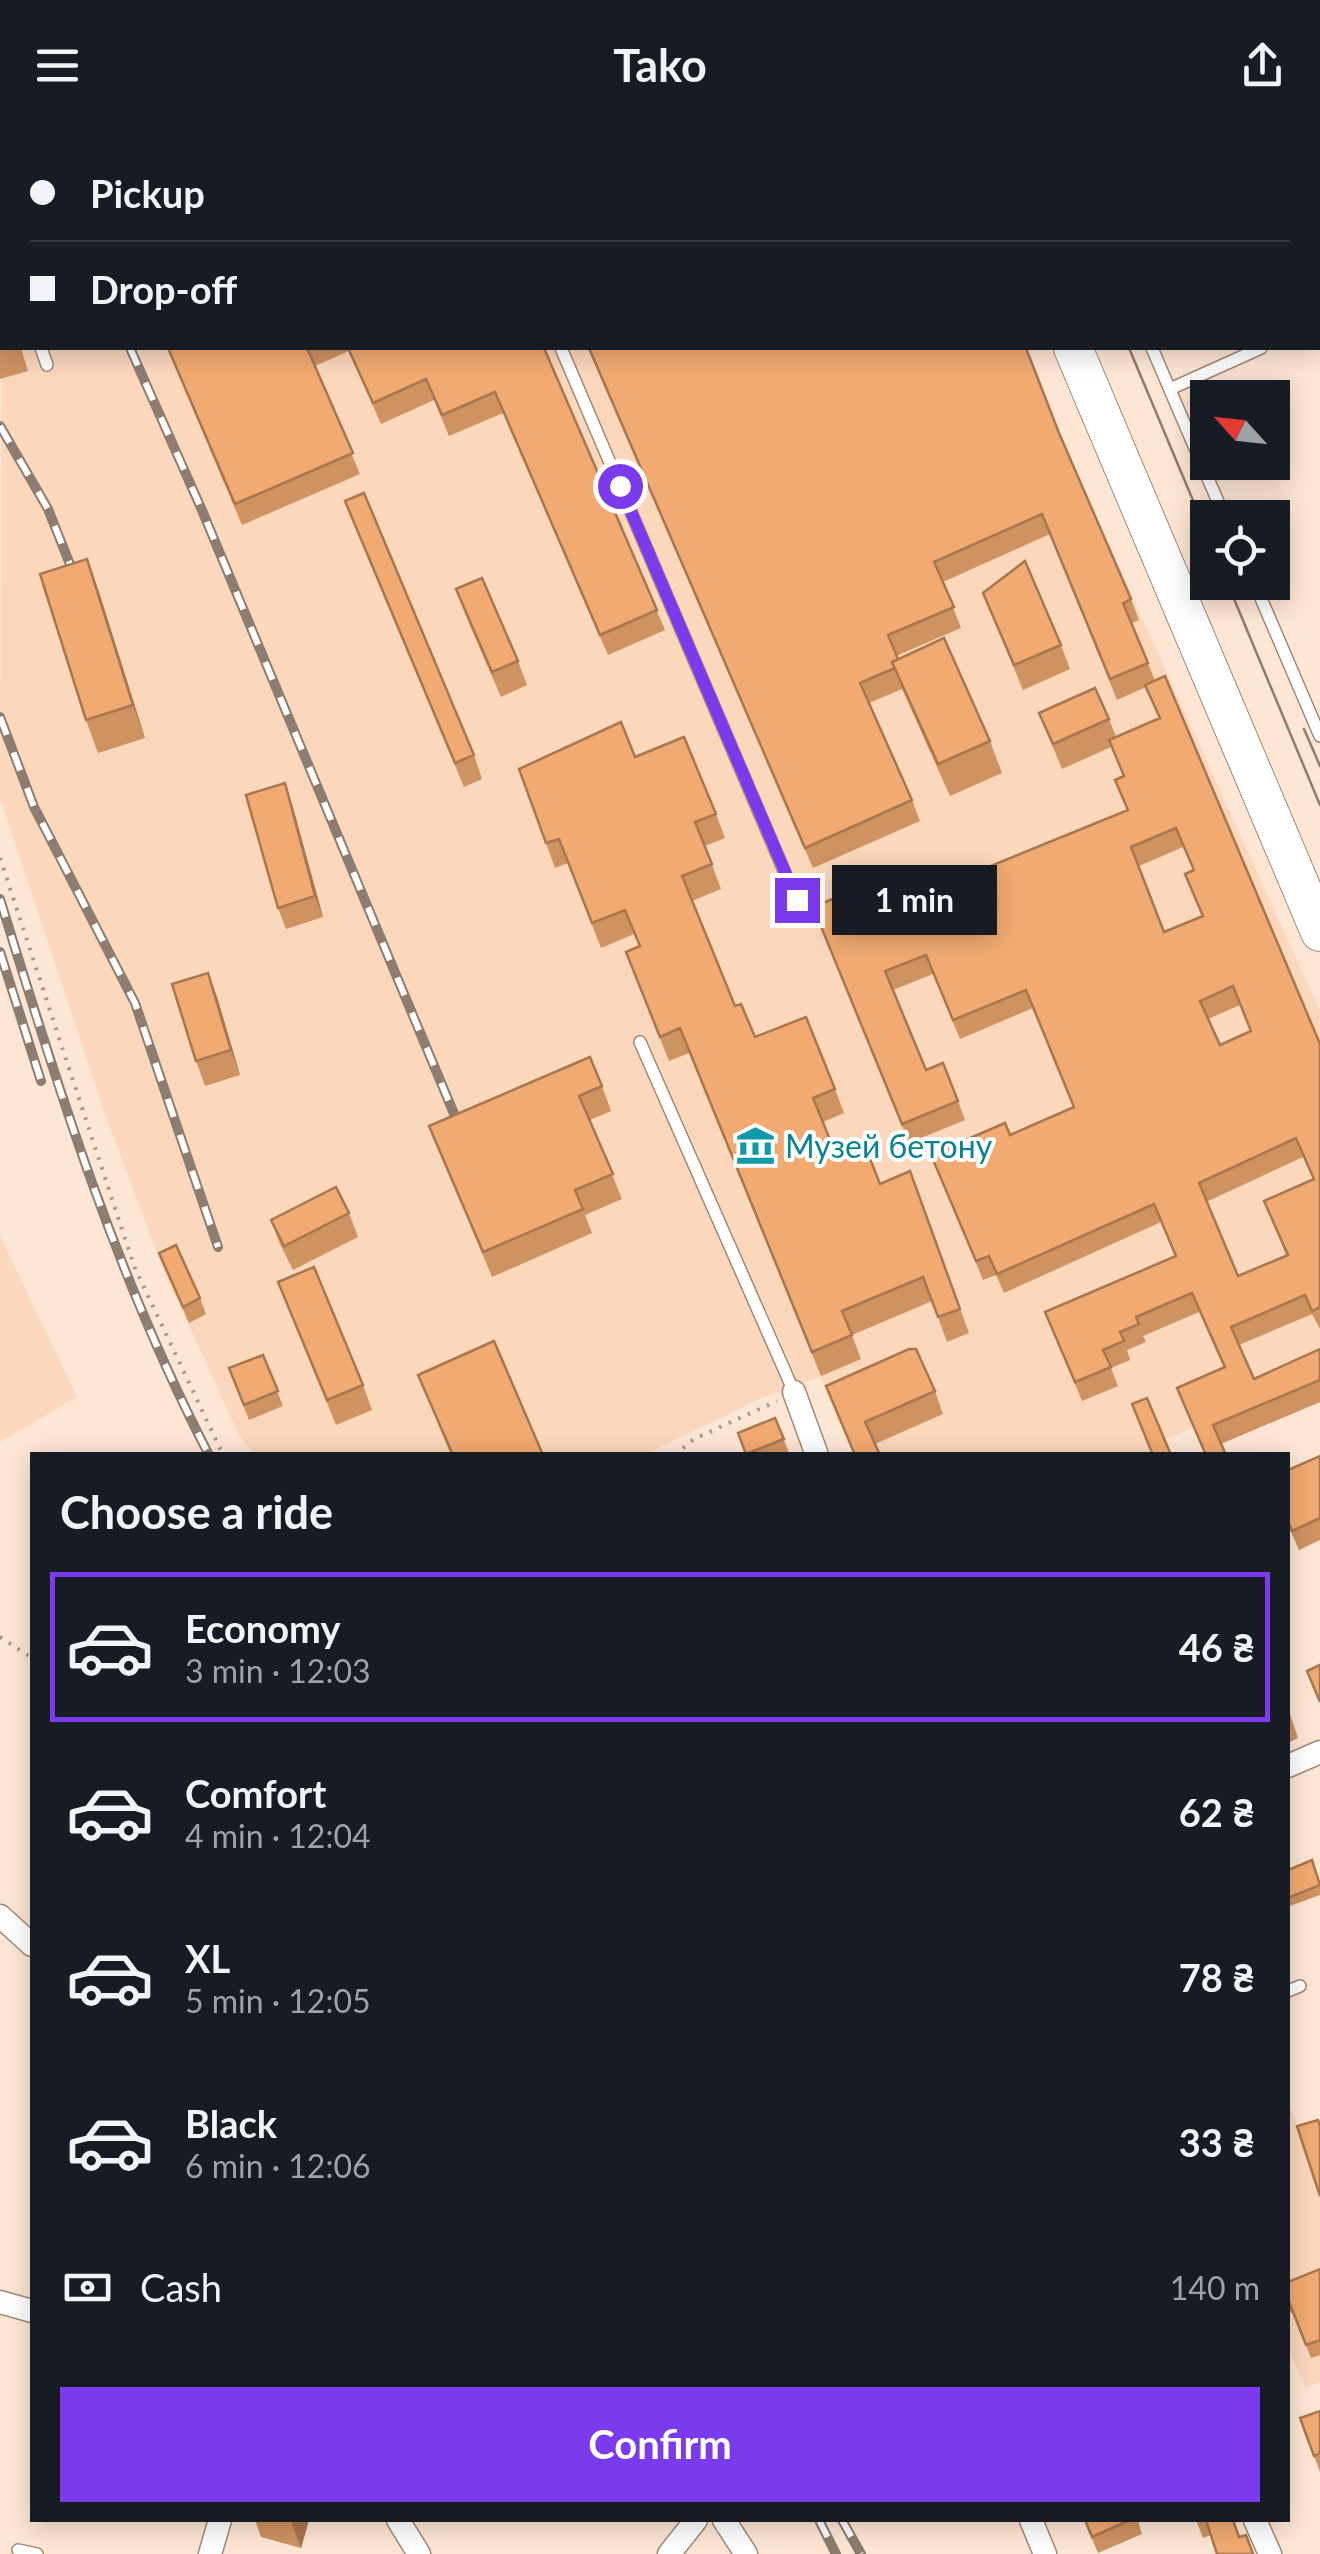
<!DOCTYPE html>
<meta charset="utf-8">
<style>
body{margin:0;font-family:Lato,sans-serif;background:#20242c;color:#f1f3f6;height:100vh;display:flex;flex-direction:column;font-size:38px;white-space:nowrap}
*{box-sizing:border-box;margin:0}
p{font-size:32px;color:#9ea1a6}
.icon{flex:none;width:55px;height:55px;fill:none;stroke:currentColor;stroke-width:2;stroke-linecap:round;stroke-linejoin:round}
.map{position:relative;flex:1;overflow:hidden}
.sheet{position:absolute;left:30px;top:1322px;width:1260px;height:1070px;display:flex;flex-direction:column;background:#171b24;border-radius:0px;box-shadow:0 5px 25px #0003}
.sheet>*{flex:none}
.guide{position:absolute;left:0px;top:0px;width:1320px;height:220px;box-shadow:0 5px 25px #0003;display:grid;align-content:center;height:220px;padding:0 30px;background:#171b24}
.needle{width:65px;rotate:297deg}
.tools{position:absolute;left:1190px;top:250px;display:grid;gap:20px}
.tools a{display:grid;place-items:center;width:100px;height:100px;border-radius:0px;background:#171b24;box-shadow:0 5px 25px #0003;font-size:50px}
.end{position:absolute;width:45px;height:45px;margin:-22px;border:12px solid #7c3aed;background:#fff;box-shadow:0 0 0 5px #fff}
.from{border-radius:50%}
.bubble{position:absolute;height:70px;border-radius:0px;background:#171b24;box-shadow:0 5px 25px #0003;font-size:32px;font-weight:700;line-height:70px;text-align:center}
.guide b{display:flex;align-items:center;gap:35px;height:95px;font-size:38px}
.guide b+b{border-top:2px solid #363941}
.guide i{width:25px;height:25px;background:#f1f3f6}
ul{padding:0;list-style:none}
li{display:flex;align-items:center;gap:30px;height:150px;margin:0 20px 15px;padding:0 10px;border:5px solid transparent;border-radius:0px}
li div{flex:1}
li b{display:block;font-size:38px}
li em{font-style:normal;font-weight:700}
li.on{border-color:#7c3aed}
li>.icon{width:90px;height:90px;stroke-width:1.5}
h2{padding:0 30px;font-size:45px;line-height:120px}
.pay{display:flex;align-items:center;gap:25px;height:110px;padding:0 30px;font-size:38px}
.pay p{margin-inline-start:auto}
.cta{display:flex;gap:20px;margin-top:auto;padding:20px 30px}
.cta a{flex:1;height:115px;border-radius:0px;background:#7c3aed;color:#fff;font-size:40px;font-weight:700;line-height:115px;text-align:center}
header{display:flex;justify-content:space-between;align-items:center;height:130px;padding:0 30px;background:#171b24;font-size:45px;font-weight:700}
.map>svg:first-child{display:block}
.built{fill:#fbd7bc}
.lines{fill:none;stroke-linecap:round;stroke-linejoin:round}
.lane-casing{stroke:#a38874;stroke-width:14}
.street-casing{stroke:#a38874;stroke-width:25}
.primary-casing{stroke:#a38874;stroke-width:40}
.path{stroke:#a69486;stroke-width:4;stroke-dasharray:2.5 8;stroke-linecap:butt}
.lane{stroke:#fff;stroke-width:11}
.street{stroke:#fff;stroke-width:22}
.primary{stroke:#fff;stroke-width:38}
.tram{stroke:#8d7c70;stroke-width:2.5}
.rail-casing{stroke:#8d7c70;stroke-width:10}
.rail{stroke:#fff;stroke-width:6;stroke-dasharray:19;stroke-linecap:butt}
.wall{fill:#cf9261;fill-rule:evenodd}
.shaded-wall{fill:#a9774f}
.building{fill:#f1aa71;stroke:#a9774f;stroke-width:2.5;fill-rule:evenodd}
.route{stroke:#7c3aed;stroke-width:12}
.labels{text-anchor:middle;dominant-baseline:central;stroke-width:8;stroke-linejoin:round;paint-order:stroke}
.culture-label{font-size:32px;fill:#0d838f;stroke:#fff;text-anchor:start}
</style>
<header><svg class="icon" aria-label="menu" viewBox="0 0 24 24"><path d="M4 6h16M4 12h16M4 18h16"/></svg>Tako<svg class="icon" aria-label="share" viewBox="0 0 24 24"><path d="M12 15V3M7 8l5-5 5 5M5 13v7h14v-7"/></svg></header>
<div class="map">
<svg width="1320" height="2424" viewBox="0 0 1320 2424">
<rect width="100%" height="100%" fill="#fee6d4"/>
<g class="built">
<path d="M2 43V218H1020L1320 881V1241L1149 1317 1151 1325H854L820 1247 762 1268 644 1325H253L238 1303 163 1139 104 981 0 667Z"/>
<path d="M0 1106 77 1267 0 1312Z"/>
<path d="M1288 1971 1302 2009 1320 2005V2252L1306 2258 1288 2218Z"/>
</g>
<g class="lines">
<defs>
<g id="lane">
<path d="M469 0 470 2"/>
<path d="M1098 2 1103 0"/>
<path d="M0 92 2 100"/>
<path d="M1318 191 1320 190"/>
<path d="M41 218 47 235"/>
<path d="M561 218 797 771"/>
<path d="M1152 218 1225 388"/>
<path d="M1170 259 1261 218"/>
<path d="M1254 452 1320 606"/>
<path d="M640 912 794 1262"/>
<path d="M1288 1861 1300 1856"/>
<path d="M18 2420 37 2424"/>
</g>
<g id="street">
<path d="M794 1262 817 1325"/>
<path d="M1288 1636 1320 1622"/>
<path d="M0 1786 32 1815"/>
<path d="M0 2172 32 2181"/>
<path d="M398 2390 419 2424"/>
<path d="M724 2390 746 2424"/>
<path d="M1031 2390 1045 2424"/>
<path d="M1255 2390 1270 2424"/>
<path d="M210 2424 220 2390"/>
<path d="M669 2424 696 2390"/>
</g>
<g id="primary">
<path d="M980 0 981 2"/>
<path d="M1073 218 1320 802"/>
</g>
</defs>
<use href="#lane" class="lane-casing"/>
<use href="#street" class="street-casing"/>
<use href="#primary" class="primary-casing"/>
<g class="path">
<path d="M0 728 134 1136 223 1325"/>
<path d="M675 1325 694 1309 777 1271"/>
<path d="M0 1507 32 1528"/>
</g>
<use href="#lane" class="lane"/>
<use href="#street" class="street"/>
<use href="#primary" class="primary"/>
<g class="tram">
<path d="M1050 0 1051 2"/>
<path d="M1129 218 1208 406"/>
<path d="M1227 452 1320 675"/>
<path d="M1304 599 1320 636"/>
</g>
<defs>
<g id="rail">
<path d="M44 0 45 2"/>
<path d="M130 218 201 378 465 1010"/>
<path d="M0 296 48 379 81 462"/>
<path d="M0 587 34 677 135 873 218 1117"/>
<path d="M0 769C58 959 117 1148 209 1325"/>
<path d="M0 822 41 951"/>
<path d="M819 2390 836 2424"/>
<path d="M842 2390 861 2424"/>
</g>
</defs>
<use href="#rail" class="rail-casing"/>
<use href="#rail" class="rail"/>
</g>
<g class="wall">
<path d="M275 0H460L461 2H276Z"/>
<path d="M0 142 2 151V218H21L28 241 0 249Z"/>
<path d="M167 218H544L665 500 608 525 503 283 449 306 434 270 381 294 349 221 315 236 360 344 242 395Z"/>
<path d="M588 218H1026L1059 303 1131 469 1139 490 1132 493 1155 551 1320 914V1199L1312 1184 1239 1215 1254 1249 1320 1219V1272L1221 1314 1226 1325H1205L1177 1258 1224 1238 1199 1182 1143 1206 1146 1212 1127 1220 1130 1230 1111 1238 1118 1256 1082 1271 1045 1182 1175 1127 1161 1092 1004 1163 996 1145 983 1150 931 1025 1010 1005 1074 978 1033 878 960 909 933 844 893 860 926 940 958 971 965 990 909 1013 813 777 863 788 1127 680 1115 650 1123 646 1111 617 1062 639 1039 583 1109 589 1116 607 1159 589 1146 557 1117 570 1050 404 943 452 961 498 896 526 898 529 990 611 1002 643 950 666 902 559 869 573 912 670 920 691 813 738ZM1183 717 1193 740 1185 744 1202 786 1164 802 1139 736ZM1240 875 1250 901 1220 915 1208 889ZM1303 1027 1313 1049 1264 1071 1286 1125 1238 1146 1206 1072Z"/>
<path d="M345 371 474 625 482 649 464 657Z"/>
<path d="M87 429 145 608 98 623 86 590Z"/>
<path d="M456 459 518 531 527 555 501 567 465 484Z"/>
<path d="M983 463 1061 515 1070 539 1023 560Z"/>
<path d="M635 627 716 684 725 708 705 716 721 759 692 771 735 876 755 907 835 959 844 983 823 992 837 1027 880 1054 910 1041 969 1203 947 1212 932 1171 852 1205 861 1229 821 1246 689 923 669 931 626 822 639 816 634 804 601 818 568 733 555 738 519 639Z"/>
<path d="M292 674 323 787 286 799 278 778Z"/>
<path d="M217 867 240 945 205 956 196 931Z"/>
<path d="M602 956 611 981 590 990 622 1069 585 1085 592 1103 492 1147 429 996Z"/>
<path d="M349 1083 358 1107 293 1140 280 1114 271 1090Z"/>
<path d="M159 1123 200 1168 206 1184 189 1193Z"/>
<path d="M278 1152 363 1255 372 1280 336 1295Z"/>
<path d="M263 1225 283 1276 249 1290 229 1238Z"/>
<path d="M418 1245 543 1325H451Z"/>
<path d="M826 1256 935 1261 943 1284 875 1314 880 1325H854Z"/>
<path d="M775 1288 790 1325H746L738 1303Z"/>
<path d="M1320 1326V1410L1299 1420 1288 1395V1340Z"/>
<path d="M1288 1578 1298 1608 1288 1613Z"/>
<path d="M1288 1740 1320 1752V1765L1290 1776 1288 1769Z"/>
<path d="M1320 2139V2225L1311 2228 1293 2182 1288 2184V2152Z"/>
<path d="M1320 2281V2342L1300 2288Z"/>
<path d="M255 2390H309L301 2418 261 2407Z"/>
<path d="M1084 2390H1138L1142 2404 1098 2423Z"/>
<path d="M1196 2390H1233L1239 2407 1254 2424 1211 2405 1203 2408Z"/>
</g>
<g class="shaded-wall">
<path d="M87 429 99 462 145 608 133 575Z"/>
<path d="M285 653 292 674 323 787 315 766Z"/>
<path d="M208 843 217 867 240 945 231 920Z"/>
<path d="M293 2390H309L301 2418 292 2394Z"/>
</g>
<g class="building">
<path d="M75 0H214L215 2H76Z"/>
<path d="M276 0H421L422 2H277Z"/>
<path d="M495 0H930L931 2H496Z"/>
<path d="M0 152 2 161V212L0 213Z"/>
<path d="M168 218H307L353 323 235 374Z"/>
<path d="M348 218H544L657 480 600 505 495 262 442 285 426 249 373 273Z"/>
<path d="M589 218H1026L1059 303 1131 469 1123 473 1148 533 1110 549 1042 384 934 432 954 477 888 505 898 529 892 532 895 538 860 553 912 670 805 718Z"/>
<path d="M364 363 474 625 455 633 345 371Z"/>
<path d="M87 429 133 575 86 590 40 444Z"/>
<path d="M1025 431 1061 515 1014 535 983 463Z"/>
<path d="M482 448 518 531 492 542 456 459Z"/>
<path d="M944 508 990 611 938 634 892 532Z"/>
<path d="M1165 546 1320 914V1177L1312 1181 1305 1165 1231 1197 1254 1249 1320 1219V1250L1213 1295 1226 1325H1206L1177 1258 1225 1237 1192 1163 1136 1187 1139 1194 1120 1202 1124 1211 1103 1220 1111 1237 1075 1252 1045 1182 1176 1126 1154 1074 997 1144 989 1126 976 1131 931 1025 1005 993 1010 1005 1074 977 1026 860 953 890 926 825 885 841 926 940 943 933 958 971 902 994 813 777 852 761 863 788 1128 680 1115 650 1124 646 1109 610 1160 588 1145 555ZM1176 698 1194 740 1185 744 1203 786 1164 802 1131 717ZM1233 856 1251 901 1220 915 1200 871ZM1296 1008 1314 1049 1264 1071 1288 1125 1238 1146 1199 1053Z"/>
<path d="M1095 558 1109 589 1053 614 1039 583Z"/>
<path d="M621 592 635 627 684 607 716 684 695 692 712 734 682 746 735 876 741 874 755 907 806 887 835 959 813 968 837 1027 865 1016 880 1054 910 1041 960 1179 938 1187 923 1147 842 1181 852 1205 812 1222 680 898 660 907 626 822 640 816 625 780 592 793 559 709 546 713 519 639Z"/>
<path d="M285 653 315 766 278 778 246 665Z"/>
<path d="M208 843 231 920 196 931 172 854Z"/>
<path d="M590 927 602 956 579 966 613 1044 575 1060 583 1079 483 1122 429 996Z"/>
<path d="M336 1057 349 1083 284 1116 271 1090Z"/>
<path d="M176 1115 200 1168 183 1177 159 1123Z"/>
<path d="M314 1137 363 1255 327 1270 278 1152Z"/>
<path d="M494 1211 543 1325H453L418 1245Z"/>
<path d="M909 1219H916L935 1261 865 1292 880 1325H855L826 1256Z"/>
<path d="M263 1225 278 1261 244 1275 229 1238Z"/>
<path d="M1147 1268 1171 1325H1153L1132 1274Z"/>
<path d="M775 1288 784 1309 746 1324 738 1303Z"/>
<path d="M1320 1326V1388L1292 1401 1288 1391V1340Z"/>
<path d="M1320 1535V1572L1307 1541Z"/>
<path d="M1312 1730 1320 1755 1288 1768V1740Z"/>
<path d="M1318 1990 1320 1996V2066L1297 1996Z"/>
<path d="M1320 2139V2210L1306 2215 1288 2169V2152Z"/>
<path d="M1320 2281V2323L1314 2326 1300 2288Z"/>
<path d="M1085 2390H1130L1092 2407Z"/>
<path d="M1206 2390H1233L1239 2407 1246 2405 1253 2424H1217Z"/>
</g>
<g class="lines">
<path class="route" d="M620 356 797 770"/>
</g>
<defs>
<symbol id="museum-bare" viewBox="-9 -9 18 18"><path d="M0-6L6-3V-2H-6V-3ZM-5-1h2V3h-2ZM-1-1h2V3h-2ZM3-1h2V3H3ZM-6 4H6V6H-6Z" fill="#0f9aa8" stroke="#fff" stroke-width="2.5" paint-order="stroke"/></symbol>
</defs>
<g fill-rule="evenodd">
<use href="#museum-bare" x="728" y="988" width="55" height="55"/>
</g>
<g class="labels">
<g class="culture-label">
<text x="785" y="1015">Музей бетону</text>
</g>
</g>
</svg>
<div class="tools">
<a><svg class="needle" viewBox="-14 -14 28 28"><path d="M0-13l5 13h-10z" fill="#e53935"/><path d="M0 13l5-13h-10z" fill="#9ea1a6"/></svg></a>
<a><svg class="icon" aria-label="locate" viewBox="0 0 24 24"><circle cx="12" cy="12" r="6"/><path d="M12 2v4M12 18v4M2 12h4M18 12h4"/></svg></a>
</div>
<i class="end from" style="left:620px;top:356px"></i>
<i class="end" style="left:797px;top:770px"></i>
<div class="bubble" style="left:832px;top:735px;width:165px">1 min</div>
<div class="guide">
<b><i class="from"></i>Pickup</b>
<b><i></i>Drop-off</b>
</div>
<section class="sheet">
<h2>Choose a ride</h2>
<ul>
<li class="on"><svg class="icon" aria-label="car" viewBox="0 0 24 24"><path d="M5 17H2v-5l4-1 3-4h7l3 4 3 1v5h-3M9 17h6M6 11h13"/><circle cx="7" cy="17" r="2"/><circle cx="17" cy="17" r="2"/></svg><div><b>Economy</b><p>3 min · 12:03</p></div><em>46 ₴</em></li>
<li><svg class="icon" aria-label="car" viewBox="0 0 24 24"><path d="M5 17H2v-5l4-1 3-4h7l3 4 3 1v5h-3M9 17h6M6 11h13"/><circle cx="7" cy="17" r="2"/><circle cx="17" cy="17" r="2"/></svg><div><b>Comfort</b><p>4 min · 12:04</p></div><em>62 ₴</em></li>
<li><svg class="icon" aria-label="car" viewBox="0 0 24 24"><path d="M5 17H2v-5l4-1 3-4h7l3 4 3 1v5h-3M9 17h6M6 11h13"/><circle cx="7" cy="17" r="2"/><circle cx="17" cy="17" r="2"/></svg><div><b>XL</b><p>5 min · 12:05</p></div><em>78 ₴</em></li>
<li><svg class="icon" aria-label="car" viewBox="0 0 24 24"><path d="M5 17H2v-5l4-1 3-4h7l3 4 3 1v5h-3M9 17h6M6 11h13"/><circle cx="7" cy="17" r="2"/><circle cx="17" cy="17" r="2"/></svg><div><b>Black</b><p>6 min · 12:06</p></div><em>33 ₴</em></li>
</ul>
<div class="pay"><svg class="icon" aria-label="cash" viewBox="0 0 24 24"><path d="M3 7h18v10H3z"/><circle cx="12" cy="12" r="2"/></svg>Cash<p>140 m</p></div>
<div class="cta"><a>Confirm</a></div>
</section>
</div>
